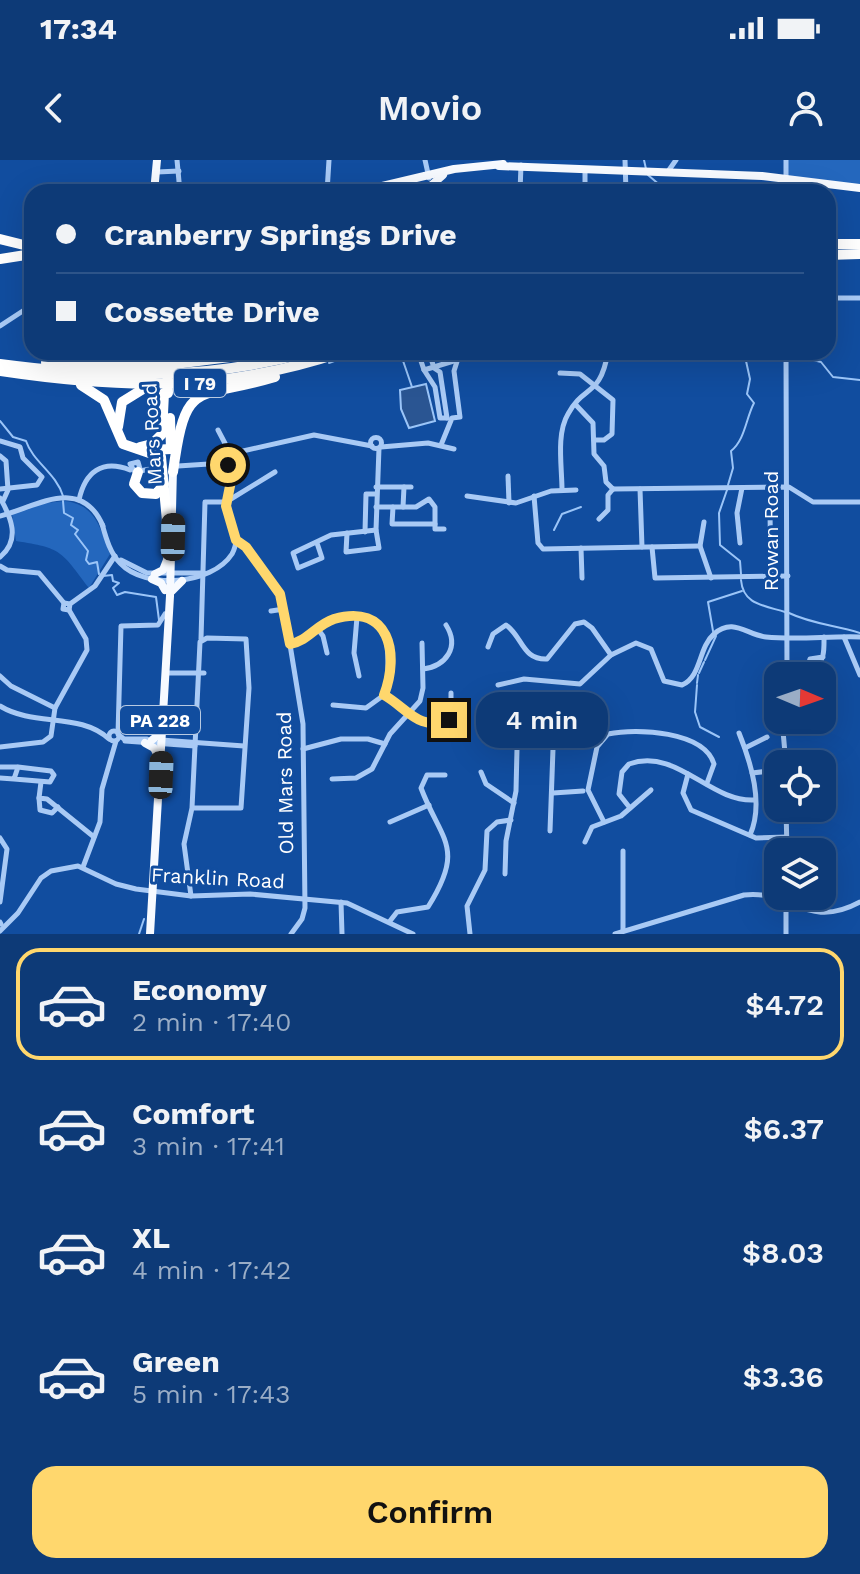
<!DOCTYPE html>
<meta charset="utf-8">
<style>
body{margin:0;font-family:"Work Sans",sans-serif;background:#16417c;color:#f1f3f6;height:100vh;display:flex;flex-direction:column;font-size:30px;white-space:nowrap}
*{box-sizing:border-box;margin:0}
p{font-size:26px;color:#9aadc6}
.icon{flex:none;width:44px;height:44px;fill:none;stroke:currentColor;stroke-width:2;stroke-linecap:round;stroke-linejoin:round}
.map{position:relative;height:774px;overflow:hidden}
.drawer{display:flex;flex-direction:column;background:#0d3a77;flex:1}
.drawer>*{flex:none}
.hud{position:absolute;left:24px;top:24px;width:812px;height:176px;border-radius:24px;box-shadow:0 8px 32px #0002,0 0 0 2px #2d5489;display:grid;align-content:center;height:176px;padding:0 32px;background:#0d3a77}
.needle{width:52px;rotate:92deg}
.buttons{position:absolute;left:764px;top:502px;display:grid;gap:16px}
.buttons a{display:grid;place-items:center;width:72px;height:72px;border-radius:16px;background:#0d3a77;box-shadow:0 8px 32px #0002,0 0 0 2px #2d5489;font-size:40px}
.end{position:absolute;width:36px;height:36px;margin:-18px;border:10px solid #ffd76d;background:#111;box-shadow:0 0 0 4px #111}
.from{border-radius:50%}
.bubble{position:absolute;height:56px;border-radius:24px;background:#0d3a77;box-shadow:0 8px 32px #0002,0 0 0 2px #2d5489;font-size:26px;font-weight:600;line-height:56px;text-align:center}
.car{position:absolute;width:24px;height:48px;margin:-24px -12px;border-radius:10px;box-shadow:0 0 6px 2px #0007;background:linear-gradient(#222 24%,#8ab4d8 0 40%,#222 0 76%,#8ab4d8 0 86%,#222 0)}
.hud b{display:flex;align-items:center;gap:28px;height:76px;font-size:30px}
.hud b+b{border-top:2px solid #2d5489}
.hud i{width:20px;height:20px;background:#f1f3f6}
ul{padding:14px 0 0;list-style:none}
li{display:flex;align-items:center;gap:24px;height:112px;margin:0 16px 12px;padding:0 16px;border:4px solid transparent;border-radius:24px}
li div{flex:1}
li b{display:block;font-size:30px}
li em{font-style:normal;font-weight:600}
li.selected{border-color:#ffd76d}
li>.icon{width:72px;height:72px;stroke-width:1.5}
.primary-button{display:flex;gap:16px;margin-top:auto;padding:16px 32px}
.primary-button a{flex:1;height:92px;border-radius:24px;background:#ffd76d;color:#111;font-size:32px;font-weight:600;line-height:92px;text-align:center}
.status{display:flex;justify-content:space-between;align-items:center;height:56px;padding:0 40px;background:#0d3a77;direction:ltr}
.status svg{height:22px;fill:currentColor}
header{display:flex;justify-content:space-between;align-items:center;height:104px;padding:0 32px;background:#0d3a77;font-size:36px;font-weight:600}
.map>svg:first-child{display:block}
.green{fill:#2467bd}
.water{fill:#2a5592;stroke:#9bc5f8;stroke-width:2}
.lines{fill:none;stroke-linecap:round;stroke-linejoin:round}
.stream{stroke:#9bc5f8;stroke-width:2}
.minor{stroke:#a9caf5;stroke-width:5}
.major{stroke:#f7faff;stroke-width:8}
.highway{stroke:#fff;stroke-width:10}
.highway-bridge{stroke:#fff;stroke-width:10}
.route{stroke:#ffd76d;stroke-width:10}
.labels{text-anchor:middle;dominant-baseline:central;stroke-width:6;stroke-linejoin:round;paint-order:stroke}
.shield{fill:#114d9f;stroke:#b8cae2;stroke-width:2}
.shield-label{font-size:18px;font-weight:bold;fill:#fff}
.street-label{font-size:20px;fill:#fff;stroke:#114d9f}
</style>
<div class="status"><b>17:34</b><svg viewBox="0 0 49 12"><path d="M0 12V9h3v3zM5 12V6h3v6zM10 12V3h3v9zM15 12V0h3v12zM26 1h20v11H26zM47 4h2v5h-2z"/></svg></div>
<header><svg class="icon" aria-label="back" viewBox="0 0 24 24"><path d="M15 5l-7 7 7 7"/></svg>Movio<svg class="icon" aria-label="person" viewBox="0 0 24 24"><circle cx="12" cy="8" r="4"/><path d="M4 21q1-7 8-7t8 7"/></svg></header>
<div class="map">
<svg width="860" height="774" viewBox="0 0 860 774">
<rect width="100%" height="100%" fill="#114d9f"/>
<g class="green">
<path d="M786 0H860V28L786 18Z"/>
<path d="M65 341C96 345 100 368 110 394L89 428C61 391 62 388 16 381L12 354 36 344Z"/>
</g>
<path class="water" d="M426 224 435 261 409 268 401 249 400 230Z"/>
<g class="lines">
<g class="stream">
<path d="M644 0 646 9"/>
<path d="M648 15 668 32"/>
<path d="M400 192 412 227"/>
<path d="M794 192 810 198"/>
<path d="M779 193V192"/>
<path d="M745 194 754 198 769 193"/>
<path d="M813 200 821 202 833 217 860 220"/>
<path d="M329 203 358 192"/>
<path d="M0 261 13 277 26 281C33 302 56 313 63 336"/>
<path d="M728 325 733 308 731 291C745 280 746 258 754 243L747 234 750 219 744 192"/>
<path d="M727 330 719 353 720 385 740 401 741 414"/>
<path d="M63 341 64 353 73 358 71 365 78 370 75 374 88 391 86 400 89 404 97 402 99 414"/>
<path d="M554 370 562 354 581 347"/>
<path d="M103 416 112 415 113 421 119 423 113 428 117 435 125 432 156 437 159 460"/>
<path d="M741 420C743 444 762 445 785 452"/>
<path d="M789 453C812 464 835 465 860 473"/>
<path d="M713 471 708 442 742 431"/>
<path d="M705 500 716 476"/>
<path d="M699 513 704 502"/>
<path d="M697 523 698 515"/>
<path d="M697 525 695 552 700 567 719 577"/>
<path d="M139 774 144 759"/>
</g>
<g class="minor">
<path d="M177 0 180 32"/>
<path d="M425 0 429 18"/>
<path d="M625 0 626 32"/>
<path d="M786 0V32"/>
<path d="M585 10V32"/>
<path d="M669 10 676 0"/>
<path d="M157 12 179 11"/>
<path d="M327 32 329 0"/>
<path d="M520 32 521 5"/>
<path d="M828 138H860"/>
<path d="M0 166 32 145"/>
<path d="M418 192 424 210 457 200"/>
<path d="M429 192 434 208 440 212 447 258"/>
<path d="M786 192 787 516"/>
<path d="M424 210 435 227 440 258H447"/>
<path d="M560 213 580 214 613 240 612 274 604 280H594"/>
<path d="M575 244 593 263 594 294 604 306 606 322 613 329"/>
<path d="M218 270 229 291"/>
<circle cx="376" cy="283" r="5.5"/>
<path d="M0 281 20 287 23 298 42 317 37 325 0 329"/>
<path d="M441 285 452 258 460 257 454 211 460 192"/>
<path d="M381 287 428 283 454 289"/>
<circle cx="229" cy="298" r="7"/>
<path d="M234 293 314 275 372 286"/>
<path d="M0 296 6 301 8 330 3 341"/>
<path d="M178 306 224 303"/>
<path d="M140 309 138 302 130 304 135 312 160 307"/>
<path d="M508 316 509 343"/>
<path d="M376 327H411"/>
<path d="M613 329 789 327 813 342H860"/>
<path d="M640 329 642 387"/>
<path d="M562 330C562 307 556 274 568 254 584 224 600 238 608 192"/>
<path d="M467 336 516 343 551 331 576 330"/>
<path d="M534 336 538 383 543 389 700 386"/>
<path d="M0 338C11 357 21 380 0 397"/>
<path d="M79 340C85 312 102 299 130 310"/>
<path d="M376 347H416L429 339 435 347V369H444"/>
<path d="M393 347 392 364H435"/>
<path d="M403 347 404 327"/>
<path d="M770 353 771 416"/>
<path d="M0 356C36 347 81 315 103 366"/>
<path d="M599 359 608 350V335L613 329"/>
<path d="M704 362 700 386 711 418"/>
<path d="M102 364C106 378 110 393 120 403 145 430 212 425 232 394 242 376 230 363 227 346 224 334 232 316 233 304"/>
<path d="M365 372 366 334H376"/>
<path d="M347 373 346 392 379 388 376 370 379 288"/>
<path d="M236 380 246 387 283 442 303 564 305 748 302 759 291 774"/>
<path d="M317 383 322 398 298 408 293 393 331 375 376 370"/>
<path d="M740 383 737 353 742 328"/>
<path d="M652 387 655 418 788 416"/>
<path d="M581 388 582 418"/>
<path d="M121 400 147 413H204"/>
<path d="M0 406 7 410 39 413 64 443"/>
<path d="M70 444 64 443 63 449 69 450 70 444 95 426 115 396"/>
<path d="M271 451 284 449"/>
<path d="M357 457 354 493 359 516"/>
<path d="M317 468 323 476 327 493"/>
<path d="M844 477 860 515"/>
<path d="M201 479 205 342H226L275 312"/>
<path d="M290 484C308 481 316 464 334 459 376 447 388 464 388 503 388 514 388 524 384 535L366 548 333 545"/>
<path d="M488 487 493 474 506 465C523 477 522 500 547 499L575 464 584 462 592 468 611 495"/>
<path d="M823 497 810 499 808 506 814 509C825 501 824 489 824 477"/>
<path d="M423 509C446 506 460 487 446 465"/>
<path d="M166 513H204"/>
<path d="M0 516 11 526 55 548"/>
<path d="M498 525 524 519 580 524 611 495 636 483 651 489 664 521 682 525C702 516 698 488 714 474 733 457 747 475 766 477 797 480 829 476 860 477"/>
<path d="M384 535C403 546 427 579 451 557V533"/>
<path d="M0 546C34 567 80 552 109 579"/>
<path d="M782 560 786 604"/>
<circle cx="114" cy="576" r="5"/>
<path d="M739 573C751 603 764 644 750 675"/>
<path d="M118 574 121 466 158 465 165 454"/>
<path d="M486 574 501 573 519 584"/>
<path d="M119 575 124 579H147"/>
<path d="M161 580 244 586"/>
<path d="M125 581 195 586"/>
<path d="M0 587 43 582 51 576 55 548 87 490 86 479 69 450"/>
<path d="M745 588 767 577"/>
<path d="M303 589 341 579H368L385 584"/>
<path d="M0 607H17"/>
<path d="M481 612 486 624 514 643"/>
<path d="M752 613 778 610"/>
<path d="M688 614 683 633 691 650 756 678 787 677"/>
<path d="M0 618 14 619 18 607 51 611 54 615 50 622 14 619"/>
<path d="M332 619 356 618 372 609 390 574 420 541 423 528 422 483"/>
<path d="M41 622 39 638 47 639 94 677"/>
<path d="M553 633 583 631"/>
<path d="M39 638 40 650 52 653 58 647"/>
<path d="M630 648 619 634 622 612 629 604C677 587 710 643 755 640"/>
<path d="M786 648 787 692"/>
<path d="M390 662 429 645"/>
<path d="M604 662 588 630 597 587 608 574C637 568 704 571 714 604L707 623"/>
<path d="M0 678 7 689 0 742"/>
<path d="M585 682 592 667 621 656 651 630"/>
<path d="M623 691V771"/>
<path d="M83 707 100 662 102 629 116 581"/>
<path d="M505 714 506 681 516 631 517 589 527 579H544L553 589 550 671"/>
<path d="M191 736 184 684 192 648H241L249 528 246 479 207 478 200 482 192 648"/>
<path d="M341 742 342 774"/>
<path d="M390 761 397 752 428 747C466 687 441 681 421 628L427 615H445"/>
<path d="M0 762 1 764"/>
<path d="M0 771 18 753 41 718 51 711 78 706 116 724 136 729 191 736 250 734 347 743 413 774"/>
<path d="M470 774 467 746 485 710 487 671 497 662 511 660"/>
<path d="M615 774 744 735C790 729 807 771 860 742"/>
<path d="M786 774V736"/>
</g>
<g class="major">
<path d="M499 6 762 16 860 28"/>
<path d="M331 27 333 32"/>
<path d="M426 30 443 15"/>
<path d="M154 32 157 0"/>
<path d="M357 32 454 9 503 4"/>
<path d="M167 397 168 355"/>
<path d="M155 414 163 410 167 400"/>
<path d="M152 419 161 423 165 430"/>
<path d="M172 431 182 421"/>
<path d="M152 580 157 576 158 563"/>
<path d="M145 583 154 588 158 596"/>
<path d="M150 774 170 436 173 308"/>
</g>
<g class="highway">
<path d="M0 79 32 87"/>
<path d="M828 84H860"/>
<path d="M828 95 860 94"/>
<path d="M0 99 32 94"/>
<path d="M115 202 141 192"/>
<path d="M46 203 159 206 270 192"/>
<path d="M0 204C106 218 205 221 309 192"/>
<path d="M0 211C120 229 225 232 342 192"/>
<path d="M81 225 104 240 123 284 161 297 167 361"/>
<path d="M118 267 122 242 143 229"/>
<path d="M140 287 152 284 162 274 164 233"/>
<path d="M151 290 171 289 170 258"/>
<path d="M138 312 134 324 142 333 156 334 164 324"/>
<path d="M173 312C186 216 195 241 275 217"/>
</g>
<path class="highway-bridge" d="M167 202 168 233"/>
</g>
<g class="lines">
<path class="route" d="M228 305 232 316 226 346 236 380 246 387 280 434 290 484C308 481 316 465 334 459 389 443 400 493 384 535 407 548 419 572 449 560"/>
</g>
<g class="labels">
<g class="shield">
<rect x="174" y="209" width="52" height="28" rx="6"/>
<rect x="120" y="546" width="80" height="28" rx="6"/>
</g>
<g class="shield-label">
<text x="200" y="223">I 79</text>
<text x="160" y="560">PA 228</text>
</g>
<g class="street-label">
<text transform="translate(152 274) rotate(-93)">Mars Road</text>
<text transform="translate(771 371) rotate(-90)">Rowan Road</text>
<text transform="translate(285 623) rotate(-91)">Old Mars Road</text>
<text transform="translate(218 718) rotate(3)">Franklin Road</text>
</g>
</g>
</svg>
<div class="buttons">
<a><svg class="needle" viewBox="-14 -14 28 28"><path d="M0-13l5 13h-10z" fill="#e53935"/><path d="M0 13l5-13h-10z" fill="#9aadc6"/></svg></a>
<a><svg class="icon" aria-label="locate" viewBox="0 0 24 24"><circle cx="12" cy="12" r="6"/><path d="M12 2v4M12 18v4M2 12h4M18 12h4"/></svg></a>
<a><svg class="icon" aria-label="layers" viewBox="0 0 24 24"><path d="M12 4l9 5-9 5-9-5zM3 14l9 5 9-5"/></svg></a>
</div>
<i class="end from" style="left:228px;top:305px"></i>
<i class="end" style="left:449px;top:560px"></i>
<div class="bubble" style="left:476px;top:532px;width:132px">4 min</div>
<i class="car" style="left:173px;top:377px;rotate:1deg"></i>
<i class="car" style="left:161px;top:615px;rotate:2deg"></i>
<div class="hud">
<b><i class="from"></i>Cranberry Springs Drive</b>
<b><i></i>Cossette Drive</b>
</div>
</div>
<section class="drawer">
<ul>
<li class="selected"><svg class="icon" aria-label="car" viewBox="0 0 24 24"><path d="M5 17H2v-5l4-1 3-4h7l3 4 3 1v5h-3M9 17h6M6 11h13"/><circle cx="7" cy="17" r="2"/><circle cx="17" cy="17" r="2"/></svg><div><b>Economy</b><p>2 min · 17:40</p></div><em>$4.72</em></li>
<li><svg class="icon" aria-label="car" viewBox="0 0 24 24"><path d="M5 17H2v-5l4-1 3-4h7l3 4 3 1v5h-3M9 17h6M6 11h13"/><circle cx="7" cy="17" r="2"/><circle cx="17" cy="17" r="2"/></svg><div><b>Comfort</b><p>3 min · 17:41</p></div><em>$6.37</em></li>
<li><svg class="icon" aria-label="car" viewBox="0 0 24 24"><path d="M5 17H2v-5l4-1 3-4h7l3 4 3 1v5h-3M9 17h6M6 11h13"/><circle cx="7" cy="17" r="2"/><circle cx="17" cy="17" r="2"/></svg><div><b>XL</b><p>4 min · 17:42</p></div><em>$8.03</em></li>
<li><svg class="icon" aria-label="car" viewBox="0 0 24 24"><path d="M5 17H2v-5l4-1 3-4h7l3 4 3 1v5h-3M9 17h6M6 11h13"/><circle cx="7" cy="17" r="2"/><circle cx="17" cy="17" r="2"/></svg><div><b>Green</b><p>5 min · 17:43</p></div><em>$3.36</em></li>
</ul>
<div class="primary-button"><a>Confirm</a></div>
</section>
